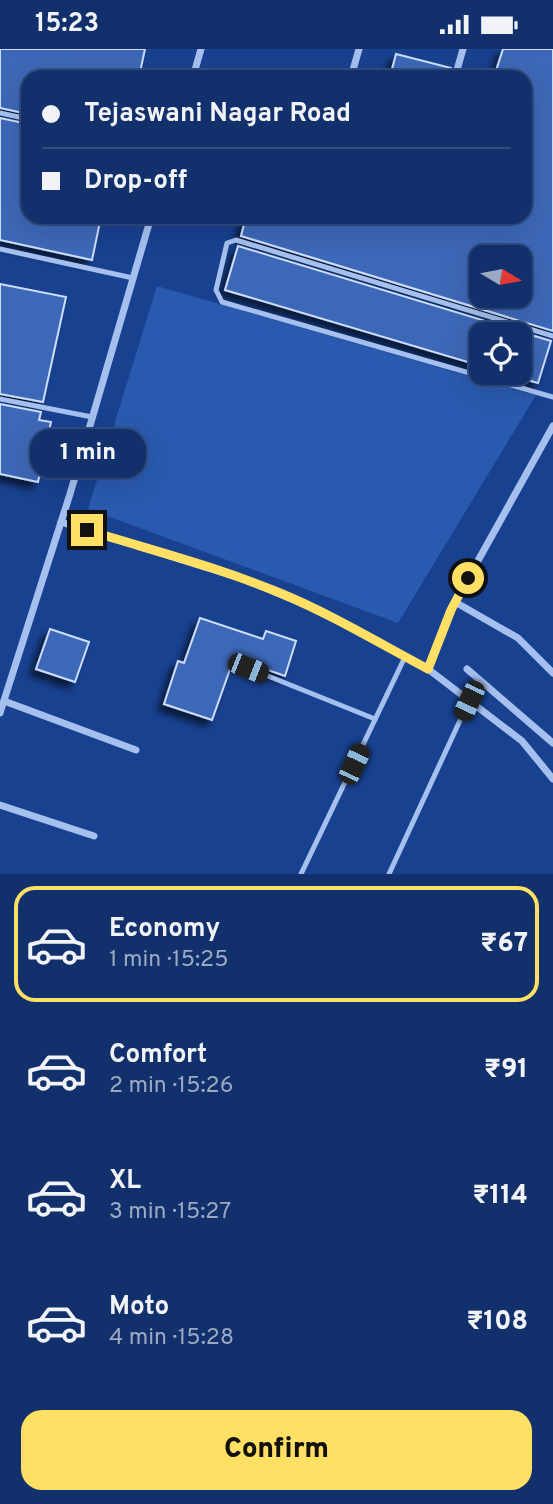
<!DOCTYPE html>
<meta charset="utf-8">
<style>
body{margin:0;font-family:Overpass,sans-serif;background:#1f3d74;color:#f1f3f6;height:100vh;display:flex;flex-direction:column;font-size:26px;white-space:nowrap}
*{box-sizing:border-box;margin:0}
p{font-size:23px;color:#9ca9c2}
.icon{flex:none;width:38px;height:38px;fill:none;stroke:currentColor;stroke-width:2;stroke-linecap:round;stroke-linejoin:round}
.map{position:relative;height:825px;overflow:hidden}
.sheet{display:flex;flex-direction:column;background:#12316c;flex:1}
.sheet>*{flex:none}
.top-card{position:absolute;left:21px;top:21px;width:511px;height:154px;border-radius:21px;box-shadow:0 7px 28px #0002,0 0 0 2px #314c7f;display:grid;align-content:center;height:154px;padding:0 21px;background:#12316c}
.needle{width:46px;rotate:100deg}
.buttons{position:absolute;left:469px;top:196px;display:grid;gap:14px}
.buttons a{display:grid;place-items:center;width:63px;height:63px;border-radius:14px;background:#12316c;box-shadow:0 7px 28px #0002,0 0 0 2px #314c7f;font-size:35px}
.end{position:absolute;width:32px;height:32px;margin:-16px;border:9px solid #ffe064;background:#111;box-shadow:0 0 0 4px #111}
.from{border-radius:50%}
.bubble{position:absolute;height:49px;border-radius:21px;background:#12316c;box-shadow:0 7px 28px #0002,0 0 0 2px #314c7f;font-size:23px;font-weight:800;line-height:49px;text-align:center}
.car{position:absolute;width:21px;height:42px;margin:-21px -10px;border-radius:9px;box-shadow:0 0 5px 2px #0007;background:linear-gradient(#222 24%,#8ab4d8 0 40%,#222 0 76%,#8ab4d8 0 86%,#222 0)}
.top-card b{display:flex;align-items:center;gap:24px;height:66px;font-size:26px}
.top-card b+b{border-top:2px solid #314c7f}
.top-card i{width:18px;height:18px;background:#f1f3f6}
ul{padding:12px 0 0;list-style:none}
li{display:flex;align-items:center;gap:21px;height:116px;margin:0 14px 10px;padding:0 7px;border:4px solid transparent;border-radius:21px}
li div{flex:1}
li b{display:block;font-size:26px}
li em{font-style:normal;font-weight:800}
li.selected{border-color:#ffe064}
li>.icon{width:63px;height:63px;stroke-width:1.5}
.primary-button{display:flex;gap:14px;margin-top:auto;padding:14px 21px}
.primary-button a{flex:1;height:80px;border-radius:21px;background:#ffe064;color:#111;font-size:28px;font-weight:800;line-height:80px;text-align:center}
.status{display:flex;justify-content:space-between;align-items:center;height:49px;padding:0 35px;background:#12316c;direction:ltr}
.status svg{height:19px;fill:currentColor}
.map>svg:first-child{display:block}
.green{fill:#2a5aaf}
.building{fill:#3c68b7;stroke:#ccddfb;stroke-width:2;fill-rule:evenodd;filter:url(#shadow)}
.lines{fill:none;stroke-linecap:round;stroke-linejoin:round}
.service{stroke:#a5c0ef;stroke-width:5}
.minor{stroke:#a5c0ef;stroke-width:7}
.route{stroke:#ffe064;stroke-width:9}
</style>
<div class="status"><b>15:23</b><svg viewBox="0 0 49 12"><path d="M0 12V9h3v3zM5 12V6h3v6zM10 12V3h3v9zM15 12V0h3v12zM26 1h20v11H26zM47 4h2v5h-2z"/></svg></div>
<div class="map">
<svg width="553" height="825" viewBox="0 0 553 825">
<defs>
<filter id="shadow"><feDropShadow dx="-6" dy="6" stdDeviation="3.5" flood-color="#0009"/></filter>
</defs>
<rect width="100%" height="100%" fill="#184190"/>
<path class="green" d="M157 237 536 346 398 574 88 460Z"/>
<g class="building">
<path d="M0 0H145L139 28H28V65L0 59Z"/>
<path d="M503 0H553V282L241 187 246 168H421L442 174 443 168H525V28H494ZM481 208H520V247H481Z"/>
<path d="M396 5 451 19 449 28H390Z"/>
<path d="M0 69 28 75V168H101L92 211 0 191Z"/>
<path d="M238 197 551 292 538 334 520 329V285H481V317L225 241Z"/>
<path d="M0 235 66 248 43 353 0 345Z"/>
<path d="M0 355 41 363 39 371 51 373 38 433 0 425Z"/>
<path d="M200 569 263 590 266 582 296 592 285 627 234 609 212 671 164 655 178 612 184 614Z"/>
<path d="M50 580 89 593 75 633 36 620Z"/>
</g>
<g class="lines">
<g class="service">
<path d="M0 64 28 70"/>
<path d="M0 200 133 229"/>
<path d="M553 287 236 191 227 194 216 241 222 253 553 348"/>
<path d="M0 350 92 368"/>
<path d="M248 619 375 670"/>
<path d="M301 825 405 608"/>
<path d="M389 825 469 652"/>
</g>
<g class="minor">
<path d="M193 28 201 0"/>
<path d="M351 28 359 0"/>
<path d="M455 28 463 0"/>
<path d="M61 473 243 530 310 557 428 620 522 692 553 730"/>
<path d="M455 553 518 589 553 624"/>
<path d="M428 620 455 553 553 377"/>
<path d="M467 620 553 694"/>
<path d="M4 652 136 701"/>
<path d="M0 664 70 445 151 168"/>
<path d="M0 756 94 787"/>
</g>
</g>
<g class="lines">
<path class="route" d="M87 481C151 501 218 518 280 544 331 565 379 594 428 620L451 561 468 529"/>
</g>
</svg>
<div class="buttons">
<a><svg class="needle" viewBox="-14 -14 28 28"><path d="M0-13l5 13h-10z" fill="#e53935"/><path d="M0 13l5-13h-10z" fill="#9ca9c2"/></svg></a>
<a><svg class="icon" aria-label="locate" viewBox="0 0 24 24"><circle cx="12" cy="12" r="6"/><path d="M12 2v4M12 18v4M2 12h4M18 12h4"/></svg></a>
</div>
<i class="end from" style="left:468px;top:529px"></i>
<i class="end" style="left:87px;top:481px"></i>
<div class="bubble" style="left:30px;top:380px;width:116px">1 min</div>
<i class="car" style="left:248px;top:619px;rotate:112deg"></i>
<i class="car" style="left:469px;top:652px;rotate:205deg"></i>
<i class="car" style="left:354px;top:715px;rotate:25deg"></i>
<div class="top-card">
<b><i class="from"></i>Tejaswani Nagar Road</b>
<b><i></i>Drop-off</b>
</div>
</div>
<section class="sheet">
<ul>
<li class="selected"><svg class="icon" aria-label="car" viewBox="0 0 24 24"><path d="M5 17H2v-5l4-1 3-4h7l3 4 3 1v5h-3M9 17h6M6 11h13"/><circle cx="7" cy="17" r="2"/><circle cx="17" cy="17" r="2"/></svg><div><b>Economy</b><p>1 min · 15:25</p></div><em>₹67</em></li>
<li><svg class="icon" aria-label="car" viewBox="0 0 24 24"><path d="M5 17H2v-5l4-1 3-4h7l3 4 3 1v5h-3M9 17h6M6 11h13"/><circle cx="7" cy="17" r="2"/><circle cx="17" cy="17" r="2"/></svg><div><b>Comfort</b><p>2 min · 15:26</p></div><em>₹91</em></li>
<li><svg class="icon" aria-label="car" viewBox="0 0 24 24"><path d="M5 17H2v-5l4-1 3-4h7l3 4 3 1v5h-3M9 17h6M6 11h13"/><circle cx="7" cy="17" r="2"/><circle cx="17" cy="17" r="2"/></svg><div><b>XL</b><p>3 min · 15:27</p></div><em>₹114</em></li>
<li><svg class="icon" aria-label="car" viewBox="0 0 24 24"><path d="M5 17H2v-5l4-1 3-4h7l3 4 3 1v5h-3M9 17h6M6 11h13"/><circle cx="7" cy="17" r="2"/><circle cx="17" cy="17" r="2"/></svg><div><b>Moto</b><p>4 min · 15:28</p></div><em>₹108</em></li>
</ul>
<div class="primary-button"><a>Confirm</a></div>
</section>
